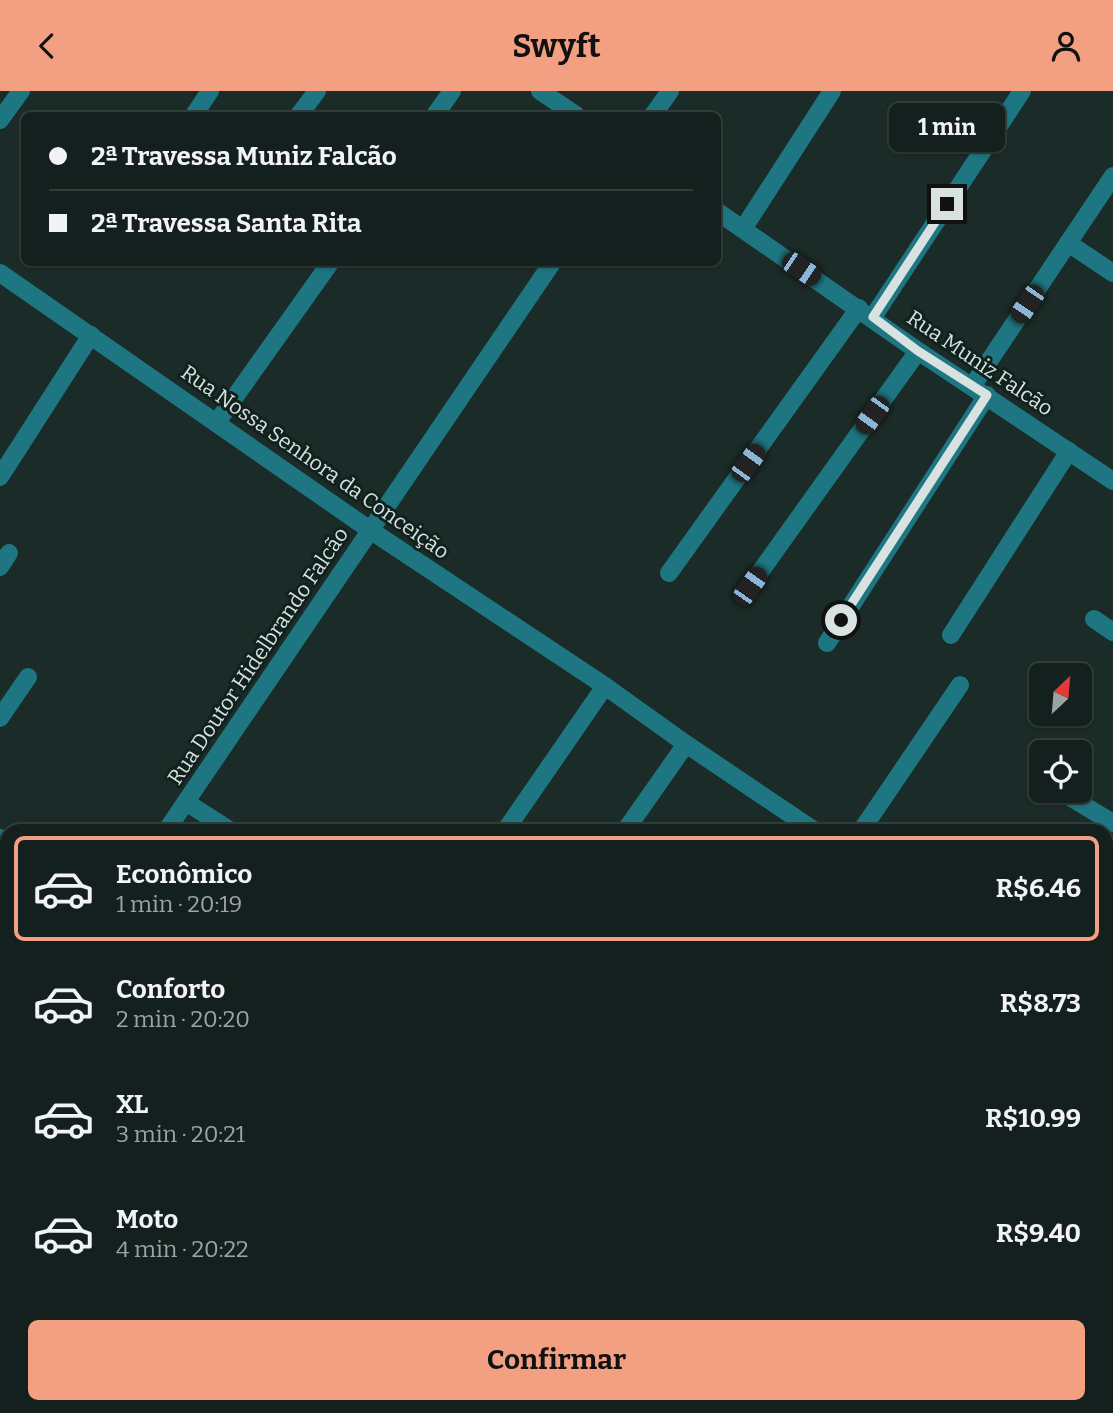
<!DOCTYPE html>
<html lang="pt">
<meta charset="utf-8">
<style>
body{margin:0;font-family:Bitter,serif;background:#1d2826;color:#f1f3f6;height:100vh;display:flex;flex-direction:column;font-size:26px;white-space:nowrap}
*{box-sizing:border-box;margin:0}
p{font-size:23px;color:#9da3a4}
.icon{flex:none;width:38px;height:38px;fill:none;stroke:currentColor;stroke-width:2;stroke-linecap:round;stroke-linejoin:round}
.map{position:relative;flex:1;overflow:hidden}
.side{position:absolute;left:0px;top:733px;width:1113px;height:590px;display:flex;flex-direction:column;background:#14201d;border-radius:21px 21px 0 0;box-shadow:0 2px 5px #0004,0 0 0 2px #333e3b}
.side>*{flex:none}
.top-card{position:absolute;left:21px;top:21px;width:700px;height:154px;border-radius:10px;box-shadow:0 2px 5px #0004,0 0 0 2px #333e3b;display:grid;align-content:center;height:154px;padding:0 28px;background:#14201d}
.needle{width:46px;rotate:26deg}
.controls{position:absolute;left:1029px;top:572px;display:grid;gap:14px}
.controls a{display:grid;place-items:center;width:63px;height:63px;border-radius:10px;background:#14201d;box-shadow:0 2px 5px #0004,0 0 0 2px #333e3b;font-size:35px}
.end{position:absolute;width:32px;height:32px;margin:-16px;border:9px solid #d8e2e0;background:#111;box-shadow:0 0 0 4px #111}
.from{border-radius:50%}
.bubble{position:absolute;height:49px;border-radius:10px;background:#14201d;box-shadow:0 2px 5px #0004,0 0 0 2px #333e3b;font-size:23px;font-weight:700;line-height:49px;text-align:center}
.car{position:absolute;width:21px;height:42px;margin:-21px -10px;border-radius:9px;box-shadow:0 0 5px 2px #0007;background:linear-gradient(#222 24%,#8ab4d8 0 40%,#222 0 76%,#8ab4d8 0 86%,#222 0)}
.top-card b{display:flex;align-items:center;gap:24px;height:66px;font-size:26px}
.top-card b+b{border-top:2px solid #333e3b}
.top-card i{width:18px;height:18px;background:#f1f3f6}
ul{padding:12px 0 0;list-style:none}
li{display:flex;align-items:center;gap:21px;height:105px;margin:0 14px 10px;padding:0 14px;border:4px solid transparent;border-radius:10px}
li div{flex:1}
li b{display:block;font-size:26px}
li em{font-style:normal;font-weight:700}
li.current{border-color:#f2a081}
li>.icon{width:63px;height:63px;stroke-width:1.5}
.button{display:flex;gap:14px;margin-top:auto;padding:14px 28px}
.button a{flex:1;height:80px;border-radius:10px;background:#f2a081;color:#111;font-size:28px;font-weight:700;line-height:80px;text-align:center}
header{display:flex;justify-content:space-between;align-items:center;height:91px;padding:0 28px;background:#f2a081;color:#111;font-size:32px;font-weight:700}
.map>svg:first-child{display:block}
.building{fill:#48544a;stroke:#7b897e;stroke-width:2}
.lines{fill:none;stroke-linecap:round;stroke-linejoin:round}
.minor{stroke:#1d7681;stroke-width:18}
.route{stroke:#d8e2e0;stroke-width:9}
.labels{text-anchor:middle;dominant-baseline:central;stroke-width:6;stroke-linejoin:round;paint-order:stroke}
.street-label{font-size:21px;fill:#d8e2e0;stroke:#11211e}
</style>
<header><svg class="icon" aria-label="back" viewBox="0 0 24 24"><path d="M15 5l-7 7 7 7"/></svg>Swyft<svg class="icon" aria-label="person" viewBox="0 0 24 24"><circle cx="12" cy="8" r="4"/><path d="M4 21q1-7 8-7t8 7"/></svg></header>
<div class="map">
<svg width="1113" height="1322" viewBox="0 0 1113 1322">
<rect width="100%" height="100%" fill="#1b2b27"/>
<path class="building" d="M1106 946 1113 951V1090L1106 1085Z"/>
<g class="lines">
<g class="minor">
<path d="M540 0 576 24"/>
<path d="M194 24 210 0"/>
<path d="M299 24 317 0"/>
<path d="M435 24 452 0"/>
<path d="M653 24 670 0"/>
<path d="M0 29 21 0"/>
<path d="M718 121 918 260 1113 390"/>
<path d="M743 138 832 0"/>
<path d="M1068 152 1113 182"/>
<path d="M0 182 370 439 605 595 686 653 815 740"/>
<path d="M873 226 1022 0"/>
<path d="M973 294 1113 85"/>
<path d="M217 331 330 172"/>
<path d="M0 386 91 244"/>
<path d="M0 476 9 462"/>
<path d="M669 482 859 217"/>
<path d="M750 495 918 260"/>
<path d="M1094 528 1113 541"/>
<path d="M951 544 1069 360"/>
<path d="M827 552 987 304"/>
<path d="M0 627 28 586"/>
<path d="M1036 685 1041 688"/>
<path d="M1060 700 1113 732"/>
<path d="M186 711 231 740"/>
<path d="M166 740 552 172"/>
<path d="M505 740 605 595"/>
<path d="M625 740 686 653"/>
<path d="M861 740 960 594"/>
<path d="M0 747 7 752"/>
<path d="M1106 885 1113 875"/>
<path d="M1106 940 1113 944"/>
<path d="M0 980 7 970"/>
<path d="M0 1286 7 1291"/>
<path d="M43 1316 51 1322"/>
<path d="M460 1316 469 1322"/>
<path d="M838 1316 847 1322"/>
<path d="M803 1322 807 1316"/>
</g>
</g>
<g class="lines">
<path class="route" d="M841 529 987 304 918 260 873 226 947 113"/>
</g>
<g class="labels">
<g class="street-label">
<text transform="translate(980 272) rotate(34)">Rua Muniz Falcão</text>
<text transform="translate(315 371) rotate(35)">Rua Nossa Senhora da Conceição</text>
<text transform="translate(258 565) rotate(-56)">Rua Doutor Hidelbrando Falcão</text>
</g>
</g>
</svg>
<div class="controls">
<a><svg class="needle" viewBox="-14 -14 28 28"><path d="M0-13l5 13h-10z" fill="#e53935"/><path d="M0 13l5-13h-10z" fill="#9da3a4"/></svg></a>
<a><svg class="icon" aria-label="locate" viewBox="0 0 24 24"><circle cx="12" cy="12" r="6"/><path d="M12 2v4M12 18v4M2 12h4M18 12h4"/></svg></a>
</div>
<i class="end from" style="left:841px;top:529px"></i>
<i class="end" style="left:947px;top:113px"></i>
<div class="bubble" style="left:889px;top:12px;width:116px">1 min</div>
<i class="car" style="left:801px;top:178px;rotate:124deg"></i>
<i class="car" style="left:1027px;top:213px;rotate:214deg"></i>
<i class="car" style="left:872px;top:324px;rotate:216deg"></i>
<i class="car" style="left:748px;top:372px;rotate:36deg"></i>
<i class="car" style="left:750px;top:495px;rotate:35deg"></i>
<div class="top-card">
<b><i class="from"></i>2ª Travessa Muniz Falcão</b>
<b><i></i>2ª Travessa Santa Rita</b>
</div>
<section class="side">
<ul>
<li class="current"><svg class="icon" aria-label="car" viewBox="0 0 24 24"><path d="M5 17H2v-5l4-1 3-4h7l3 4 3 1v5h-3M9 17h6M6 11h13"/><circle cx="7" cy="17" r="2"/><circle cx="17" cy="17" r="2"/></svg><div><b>Econômico</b><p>1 min · 20:19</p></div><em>R$6.46</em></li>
<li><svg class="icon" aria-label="car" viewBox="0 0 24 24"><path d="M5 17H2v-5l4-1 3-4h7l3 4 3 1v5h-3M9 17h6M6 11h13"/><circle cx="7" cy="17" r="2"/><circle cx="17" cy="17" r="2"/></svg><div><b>Conforto</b><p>2 min · 20:20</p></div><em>R$8.73</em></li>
<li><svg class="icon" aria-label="car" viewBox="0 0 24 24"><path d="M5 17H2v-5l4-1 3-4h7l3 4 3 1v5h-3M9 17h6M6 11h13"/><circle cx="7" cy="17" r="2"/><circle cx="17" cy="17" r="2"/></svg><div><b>XL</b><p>3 min · 20:21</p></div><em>R$10.99</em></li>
<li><svg class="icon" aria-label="car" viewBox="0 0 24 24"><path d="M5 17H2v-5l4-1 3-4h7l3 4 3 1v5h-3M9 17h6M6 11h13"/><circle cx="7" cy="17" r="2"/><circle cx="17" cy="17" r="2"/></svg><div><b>Moto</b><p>4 min · 20:22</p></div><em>R$9.40</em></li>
</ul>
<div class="button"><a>Confirmar</a></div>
</section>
</div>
